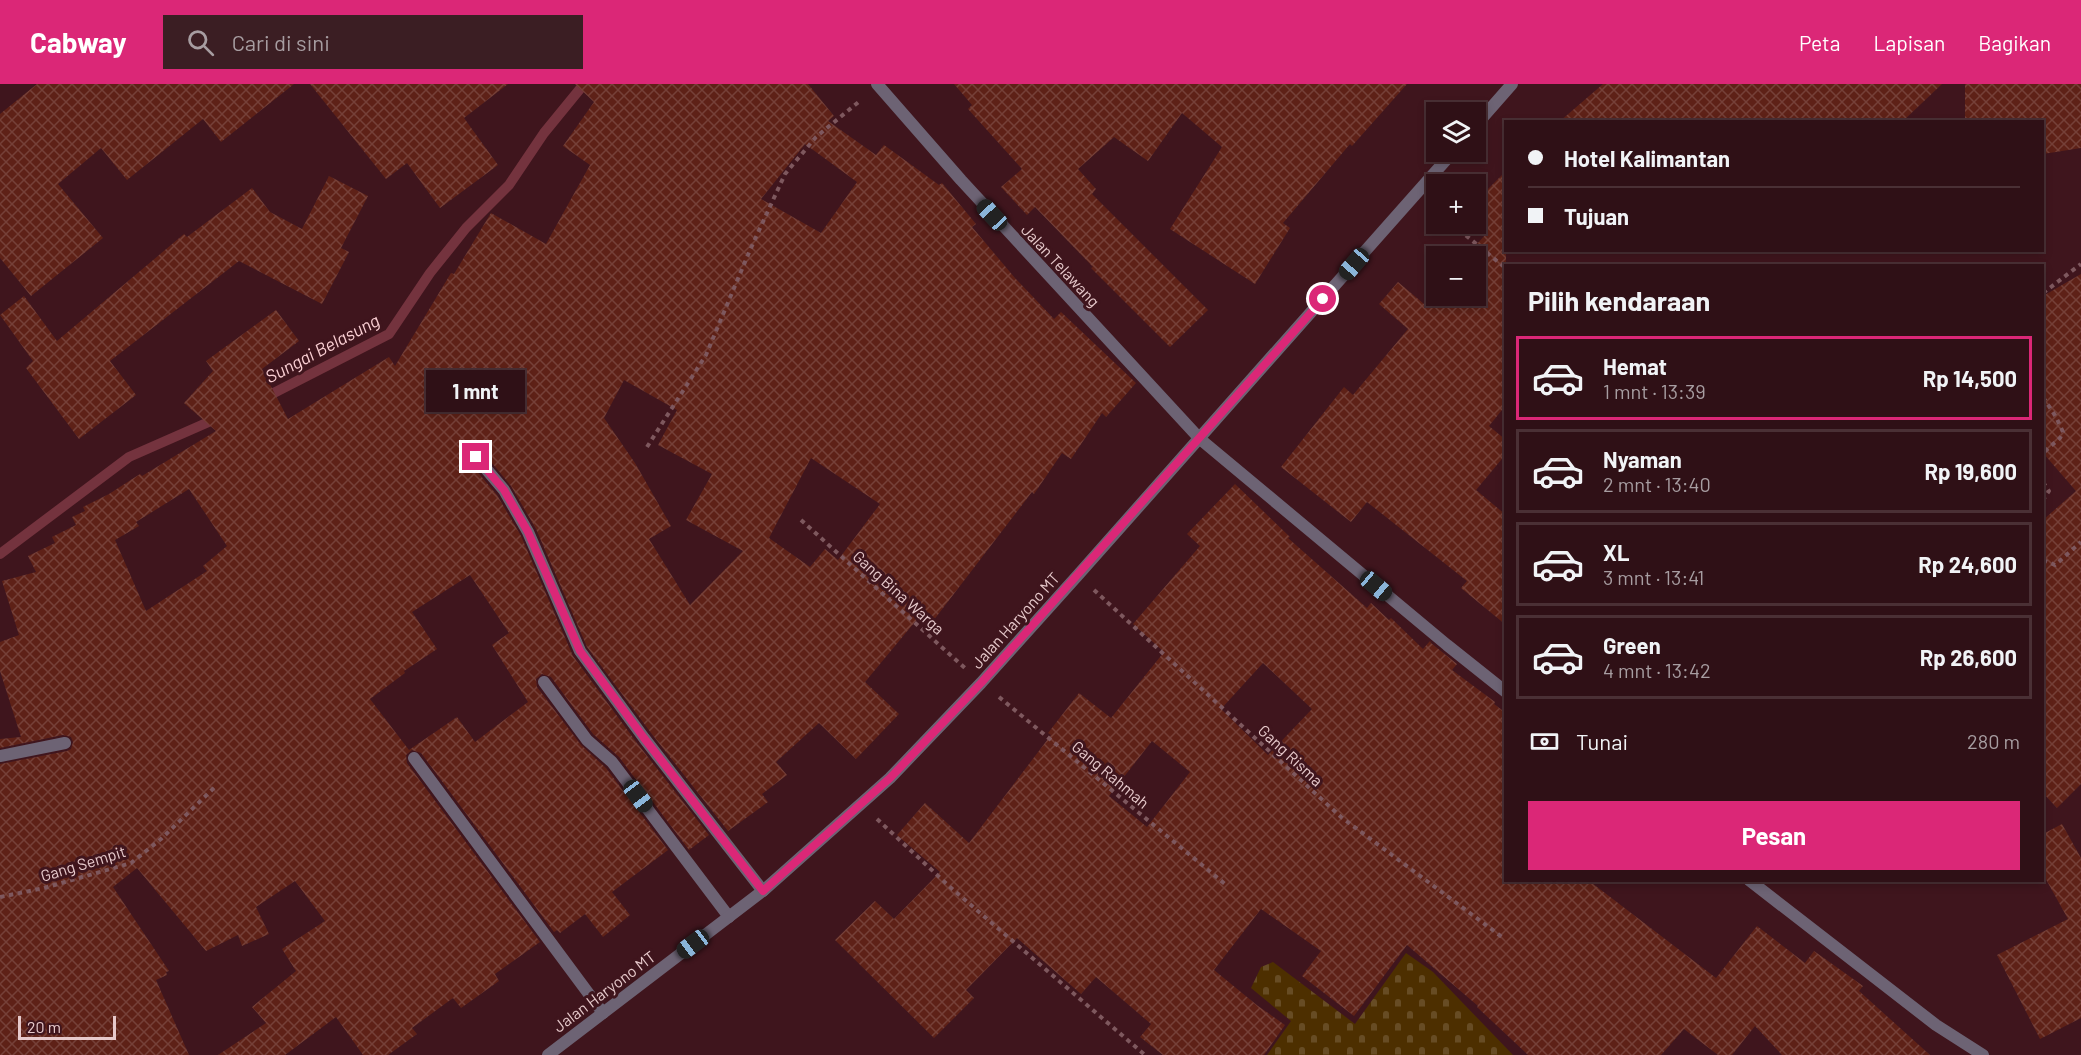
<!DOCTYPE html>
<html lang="id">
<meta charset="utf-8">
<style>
body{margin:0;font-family:Barlow,sans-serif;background:#3b1e23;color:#f1f3f6;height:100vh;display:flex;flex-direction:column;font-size:22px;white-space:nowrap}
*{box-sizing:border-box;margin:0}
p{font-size:20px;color:#a79da1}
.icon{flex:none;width:33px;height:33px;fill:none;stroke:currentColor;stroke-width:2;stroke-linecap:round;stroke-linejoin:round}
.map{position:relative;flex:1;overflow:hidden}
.side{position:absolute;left:1504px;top:180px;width:540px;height:618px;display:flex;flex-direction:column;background:#2f1016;border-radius:0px;box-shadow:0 3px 9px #0003,0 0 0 2px #4a3035}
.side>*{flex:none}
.top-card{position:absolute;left:1504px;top:36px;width:540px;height:132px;border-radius:0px;box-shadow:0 3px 9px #0003,0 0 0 2px #4a3035;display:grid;align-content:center;height:132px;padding:0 24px;background:#2f1016}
.buttons{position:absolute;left:1426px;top:18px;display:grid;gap:12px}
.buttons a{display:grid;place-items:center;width:60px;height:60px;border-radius:0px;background:#2f1016;box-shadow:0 3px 9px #0003,0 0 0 2px #4a3035;font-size:30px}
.scale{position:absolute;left:18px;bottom:15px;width:98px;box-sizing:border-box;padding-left:6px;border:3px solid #e7cacc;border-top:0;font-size:16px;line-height:21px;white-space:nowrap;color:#e7cacc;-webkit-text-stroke:4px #3f151d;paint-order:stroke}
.end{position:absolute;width:27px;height:27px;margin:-14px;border:8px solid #db2777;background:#fff;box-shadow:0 0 0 3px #fff}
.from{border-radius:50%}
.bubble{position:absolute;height:42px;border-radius:0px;background:#2f1016;box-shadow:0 3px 9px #0003,0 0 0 2px #4a3035;font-size:20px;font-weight:700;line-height:42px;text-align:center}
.car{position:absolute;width:18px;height:36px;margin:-18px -9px;border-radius:8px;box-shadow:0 0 4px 2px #0007;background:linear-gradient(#222 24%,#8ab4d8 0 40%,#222 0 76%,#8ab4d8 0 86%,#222 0)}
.top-card b{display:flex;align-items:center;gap:21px;height:57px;font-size:22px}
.top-card b+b{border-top:2px solid #4a3035}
.top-card i{width:15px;height:15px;background:#f1f3f6}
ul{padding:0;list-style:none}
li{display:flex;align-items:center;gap:18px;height:84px;margin:0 12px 9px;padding:0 12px;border:3px solid #4a3035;border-radius:0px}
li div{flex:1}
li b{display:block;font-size:22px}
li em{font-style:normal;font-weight:700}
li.active{border-color:#db2777}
li>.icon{width:54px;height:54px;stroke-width:1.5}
h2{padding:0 24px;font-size:27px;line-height:72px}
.pay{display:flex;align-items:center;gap:15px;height:66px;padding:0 24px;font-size:22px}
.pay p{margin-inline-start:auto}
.button{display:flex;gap:12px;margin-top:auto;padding:12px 24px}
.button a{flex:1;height:69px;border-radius:0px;background:#db2777;color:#fff;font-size:24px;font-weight:700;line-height:69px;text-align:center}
header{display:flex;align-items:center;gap:36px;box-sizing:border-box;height:84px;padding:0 30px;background:#db2777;color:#fff}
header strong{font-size:28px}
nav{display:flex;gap:33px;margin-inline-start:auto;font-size:21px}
.search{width:420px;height:54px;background:#3b1e23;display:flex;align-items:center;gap:15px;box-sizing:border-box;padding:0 21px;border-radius:0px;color:#a79da1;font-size:22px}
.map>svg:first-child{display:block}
.cemetery{fill:url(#cemetery-stones)}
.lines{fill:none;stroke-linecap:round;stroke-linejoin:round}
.stream{stroke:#74333e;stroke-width:10}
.building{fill:url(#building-cross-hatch);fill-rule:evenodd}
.path{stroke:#7e585e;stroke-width:4;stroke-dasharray:4.5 4.5;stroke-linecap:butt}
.minor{stroke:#6d6374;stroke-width:12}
.tertiary{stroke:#6d6374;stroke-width:12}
.route{stroke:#db2777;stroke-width:8}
.labels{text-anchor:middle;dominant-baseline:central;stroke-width:6;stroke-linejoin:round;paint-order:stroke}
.street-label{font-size:16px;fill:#e7cacc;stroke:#3f151d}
.water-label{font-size:18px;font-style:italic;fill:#fbd0d4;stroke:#3f151d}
</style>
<header>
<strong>Cabway</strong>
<div class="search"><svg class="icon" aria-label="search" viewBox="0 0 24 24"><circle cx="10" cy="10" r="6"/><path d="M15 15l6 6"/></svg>Cari di sini</div>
<nav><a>Peta</a><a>Lapisan</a><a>Bagikan</a></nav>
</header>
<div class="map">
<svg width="2081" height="971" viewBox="0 0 2081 971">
<defs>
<pattern id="cemetery-stones" width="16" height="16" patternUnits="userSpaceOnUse" patternTransform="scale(1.5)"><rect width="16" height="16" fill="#4d2f00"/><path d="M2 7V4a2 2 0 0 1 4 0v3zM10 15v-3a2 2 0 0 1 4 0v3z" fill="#674c24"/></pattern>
<pattern id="building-cross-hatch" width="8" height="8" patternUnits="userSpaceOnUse" patternTransform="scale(1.5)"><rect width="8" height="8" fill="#5e2117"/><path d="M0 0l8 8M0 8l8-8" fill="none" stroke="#754038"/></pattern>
</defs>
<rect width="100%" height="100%" fill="#3f151d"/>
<path class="cemetery" d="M1406 869 1433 888 1513 971H1267L1291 937 1251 904 1261 883 1273 878 1355 940Z"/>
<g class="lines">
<g class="stream">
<path d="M262 315 389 250 430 189 466 144 509 101 544 49 584 0"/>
<path d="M0 470 129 373 220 333"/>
</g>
</g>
<g class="building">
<path d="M37 0H294L221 58 203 35 127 96 101 64 58 100 103 154 31 212 0 174V30Z"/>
<path d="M310 0H508L464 34 498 81 440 124 407 79 386 95Z"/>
<path d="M575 0H808L834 32 828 37 876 71 884 61 939 101 942 99 976 140 972 143 1015 194 1054 235 1061 228 1136 299 1106 333 1102 329 1071 375 1062 369 1034 410 1032 408 930 541 919 533 865 598 899 630 856 675 819 639 776 678 787 691 762 710 768 718 728 747 651 649 587 563 536 445 511 402 482 367 478 365 471 366 468 371 469 378 497 411 521 452 573 572 637 659 709 751 689 766 619 673 593 650 551 593 542 590 536 595 537 603 581 661 606 684 668 766 612 808 630 831 603 853 585 830 560 849 557 846 554 848 421 669 412 666 406 671 407 679 540 858 495 890 499 897 461 924 453 914 412 944 417 950 388 971H363L336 933 285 971H218L266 939 252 923 296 887 282 865 325 837 295 797 256 823 269 850 242 862 238 851 206 867 137 784 113 803 169 887 166 888 167 891 156 896 189 971H0V680L67 667 71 665 73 658 71 653 63 651 0 664V655L21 653 0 587V558L19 551 2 497 36 488 28 472 55 459 52 453 76 441 72 433 85 427 83 423 109 410 140 390 142 392 216 347 184 319 213 287 206 277 276 226 299 257 262 285 288 335 389 273 395 282 451 189 454 190 491 129 546 160 590 81 563 62 594 18ZM805 60 857 98 821 149 761 115ZM624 296 677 326 658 361 712 390 686 436 743 467 690 521 649 455 671 442 635 379 604 334ZM811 374 880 420 838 476 825 465 810 483 769 454ZM189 405 227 462 203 482 207 487 146 527 115 456 139 442 136 438ZM470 491 509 549 492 561 528 618 475 658 457 633 409 666 370 615 405 589 404 587 437 565 412 528Z"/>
<path d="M954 0H1407L1352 62 1350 60 1283 139 1290 144 1255 200 1170 145 1222 63 1182 29 1148 77 1114 53 1078 85 1096 105 1092 110 1208 226 1170 263 1091 184 1093 183 1035 123 1027 131 1001 103 1022 85 968 25 972 21Z"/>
<path d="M1603 0H1942L1902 38H1559Z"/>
<path d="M1965 0H2081V64L2043 70V38H1965Z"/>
<path d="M1506 87V321L1489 342 1506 356V370L1476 406 1506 431V541L1461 504 1467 497 1367 418 1351 438 1281 383 1344 303 1353 311 1408 245 1379 220 1398 198 1424 220 1437 205V212H1476V172H1466L1486 150 1476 140V117Z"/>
<path d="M329 92 368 112 341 164 349 168 322 220 239 177 110 277 136 311 79 355 26 284 33 277 0 231 24 212 57 257 184 150 187 153 252 104 270 128 302 145Z"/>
<path d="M2081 190V700L2057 724 2043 709V436L2076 407 2043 369V212Z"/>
<path d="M1235 400 1290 453 1288 454 1367 524 1371 519 1389 536 1391 534 1423 565 1430 557 1431 559 1457 580 1452 586 1495 618 1494 620 1506 629V796H1588L1716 894 1757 842 1805 879 1814 867 1863 902 1859 907 1930 971H1782L1755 942 1732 971H1718L1684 945 1661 971H1528L1477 923 1478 922 1407 861 1354 932 1302 892 1321 867 1261 825 1214 886 1258 922 1285 941 1264 971H1163L1140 953 1151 940 1096 893 1081 910 1017 854 966 906 974 914 934 954 835 856 875 817 894 835 940 788 897 751 925 719 969 759 1051 651 1048 649 1079 609 1111 634 1164 568 1133 540 1200 462 1187 450ZM1263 579 1312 625 1268 671 1221 625ZM1152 657 1190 688 1147 743 1109 712Z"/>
<path d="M2062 740 2081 774V934L2040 955 1997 871 2068 835 2043 790V750Z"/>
</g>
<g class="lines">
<g class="path">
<path d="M1452 140 1503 182H1506"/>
<path d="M2043 209 2081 180"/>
<path d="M2043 313 2056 333 2063 348 2060 354 2043 369"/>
<path d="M647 363 706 271 750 166 785 90 816 53 861 16"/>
<path d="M2043 398 2049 407 2043 416"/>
<path d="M801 436 966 585"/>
<path d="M2043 476 2055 481 2081 458"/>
<path d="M1094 506 1341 733 1502 853"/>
<path d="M999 613 1225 800"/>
<path d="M877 735 950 803 1145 971"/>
<path d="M0 813 44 804 131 779 161 755 216 702"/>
</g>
<g class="minor">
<path d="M877 0 961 96 1200 355 1447 561 1506 608"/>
<path d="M476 373 504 406 528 448 580 567 644 654 763 807"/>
<path d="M544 598 587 656 612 678 729 833"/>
<path d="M0 672 65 659"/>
<path d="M414 674 603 929"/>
<path d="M1749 796 1936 941 1983 971"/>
</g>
<g class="tertiary">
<path d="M1476 41 1512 0"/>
<path d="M548 971 764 806 890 694 981 599 1078 491 1453 68"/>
</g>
</g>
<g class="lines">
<path class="route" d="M476 373 504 406 528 448 580 567 644 654 763 807 890 694 981 599 1323 215"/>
</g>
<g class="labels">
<g class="street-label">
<text transform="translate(1061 181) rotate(47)">Jalan Telawang</text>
<text transform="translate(899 508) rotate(42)">Gang Bina Warga</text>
<text transform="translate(1015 536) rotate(-48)">Jalan Haryono MT</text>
<text transform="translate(1291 671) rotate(43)">Gang Risma</text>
<text transform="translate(1111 690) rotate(40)">Gang Rahmah</text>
<text transform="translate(83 779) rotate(-17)">Gang Sempit</text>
<text transform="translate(604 907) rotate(-37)">Jalan Haryono MT</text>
</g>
<g class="water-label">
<text transform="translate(322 264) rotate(-28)">Sungai Belasung</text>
</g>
</g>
</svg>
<div class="buttons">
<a><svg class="icon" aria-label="layers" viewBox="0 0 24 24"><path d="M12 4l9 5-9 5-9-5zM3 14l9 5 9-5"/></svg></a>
<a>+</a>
<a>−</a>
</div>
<div class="scale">20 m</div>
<i class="end from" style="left:1323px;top:215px"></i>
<i class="end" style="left:476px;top:373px"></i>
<div class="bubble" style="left:426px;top:286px;width:99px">1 mnt</div>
<i class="car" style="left:992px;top:131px;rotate:317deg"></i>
<i class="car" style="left:1354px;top:180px;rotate:221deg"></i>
<i class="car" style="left:1376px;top:502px;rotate:130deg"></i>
<i class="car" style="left:638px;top:712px;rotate:143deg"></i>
<i class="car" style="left:693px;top:860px;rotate:233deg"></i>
<div class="top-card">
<b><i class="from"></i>Hotel Kalimantan</b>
<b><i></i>Tujuan</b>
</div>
<section class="side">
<h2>Pilih kendaraan</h2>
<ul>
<li class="active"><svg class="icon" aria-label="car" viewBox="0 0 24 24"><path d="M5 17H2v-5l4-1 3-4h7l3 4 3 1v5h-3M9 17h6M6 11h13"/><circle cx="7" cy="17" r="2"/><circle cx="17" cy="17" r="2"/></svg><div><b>Hemat</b><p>1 mnt · 13:39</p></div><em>Rp 14,500</em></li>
<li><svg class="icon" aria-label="car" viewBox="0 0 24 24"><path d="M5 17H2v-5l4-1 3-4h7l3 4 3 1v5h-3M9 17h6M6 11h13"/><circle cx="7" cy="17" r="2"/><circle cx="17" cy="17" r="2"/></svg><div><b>Nyaman</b><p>2 mnt · 13:40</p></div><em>Rp 19,600</em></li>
<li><svg class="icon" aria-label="car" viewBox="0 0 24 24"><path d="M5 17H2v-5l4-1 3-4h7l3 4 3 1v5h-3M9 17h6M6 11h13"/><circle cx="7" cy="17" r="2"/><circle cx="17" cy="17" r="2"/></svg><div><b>XL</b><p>3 mnt · 13:41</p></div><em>Rp 24,600</em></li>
<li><svg class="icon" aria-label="car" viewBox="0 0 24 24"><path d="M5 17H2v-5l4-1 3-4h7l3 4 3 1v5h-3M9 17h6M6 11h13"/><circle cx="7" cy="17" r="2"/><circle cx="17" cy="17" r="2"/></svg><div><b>Green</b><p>4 mnt · 13:42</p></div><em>Rp 26,600</em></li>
</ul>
<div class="pay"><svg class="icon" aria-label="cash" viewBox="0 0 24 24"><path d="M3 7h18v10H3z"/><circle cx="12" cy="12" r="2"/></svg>Tunai<p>280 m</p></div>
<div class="button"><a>Pesan</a></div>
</section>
</div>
